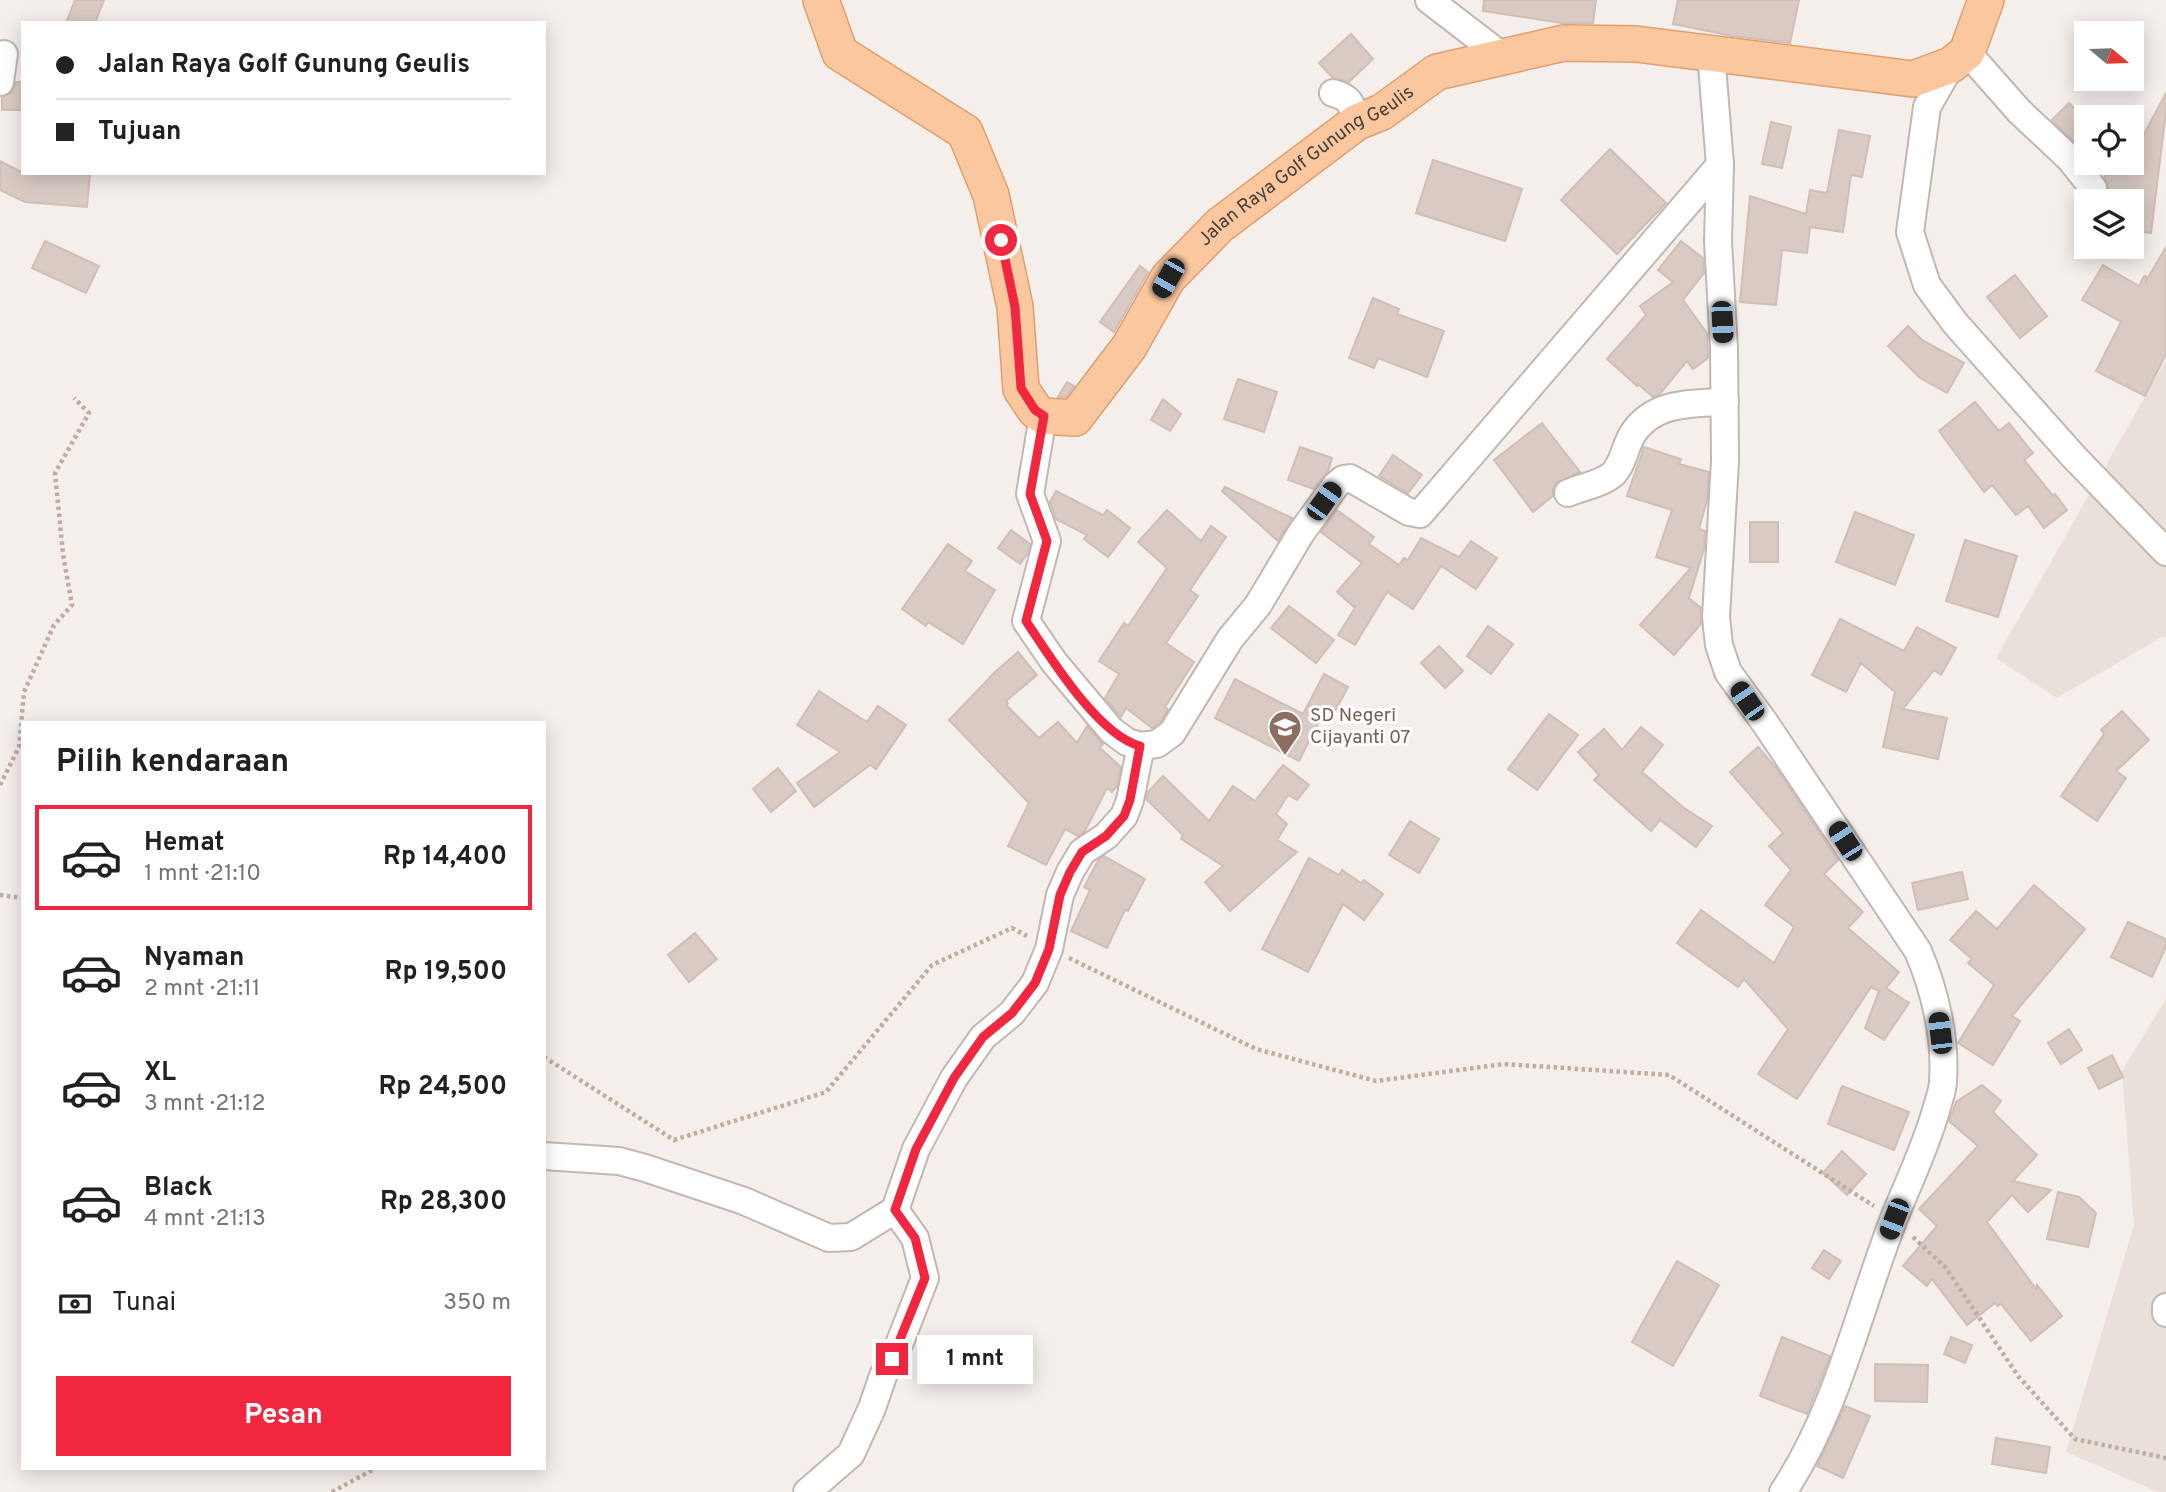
<!DOCTYPE html>
<html lang="id">
<meta charset="utf-8">
<style>
body{margin:0;font-family:Overpass,sans-serif;background:#f6f6f6;color:#202124;height:100vh;display:flex;flex-direction:column;font-size:26px;white-space:nowrap}
*{box-sizing:border-box;margin:0}
p{font-size:23px;color:#757577}
.icon{flex:none;width:38px;height:38px;fill:none;stroke:currentColor;stroke-width:2;stroke-linecap:round;stroke-linejoin:round}
.map{position:relative;flex:1;overflow:hidden}
.details{position:absolute;left:21px;top:721px;width:525px;height:749px;display:flex;flex-direction:column;background:#fff;border-radius:0px;box-shadow:0 4px 18px #0003}
.details>*{flex:none}
.hud{position:absolute;left:21px;top:21px;width:525px;height:154px;border-radius:0px;box-shadow:0 4px 18px #0003;display:grid;align-content:center;height:154px;padding:0 35px;background:#fff}
.needle{width:46px;rotate:109deg}
.fabs{position:absolute;left:2074px;top:21px;display:grid;gap:14px}
.fabs a{display:grid;place-items:center;width:70px;height:70px;border-radius:0px;background:#fff;box-shadow:0 4px 18px #0003;font-size:35px}
.end{position:absolute;width:32px;height:32px;margin:-16px;border:9px solid #f1263f;background:#fff;box-shadow:0 0 0 4px #fff}
.from{border-radius:50%}
.bubble{position:absolute;height:49px;border-radius:0px;background:#fff;box-shadow:0 4px 18px #0003;font-size:23px;font-weight:700;line-height:49px;text-align:center}
.car{position:absolute;width:21px;height:42px;margin:-21px -10px;border-radius:9px;box-shadow:0 0 5px 2px #0007;background:linear-gradient(#222 24%,#8ab4d8 0 40%,#222 0 76%,#8ab4d8 0 86%,#222 0)}
.hud b{display:flex;align-items:center;gap:24px;height:66px;font-size:26px}
.hud b+b{border-top:2px solid #e0e0e0}
.hud i{width:18px;height:18px;background:#202124}
ul{padding:0;list-style:none}
li{display:flex;align-items:center;gap:21px;height:105px;margin:0 14px 10px;padding:0 21px;border:4px solid transparent;border-radius:0px}
li div{flex:1}
li b{display:block;font-size:26px}
li em{font-style:normal;font-weight:700}
li.on{border-color:#f1263f}
li>.icon{width:63px;height:63px;stroke-width:1.5}
h2{padding:0 35px;font-size:32px;line-height:84px}
.pay{display:flex;align-items:center;gap:18px;height:77px;padding:0 35px;font-size:26px}
.pay p{margin-inline-start:auto}
.primary-button{display:flex;gap:14px;margin-top:auto;padding:14px 35px}
.primary-button a{flex:1;height:80px;border-radius:0px;background:#f1263f;color:#fff;font-size:28px;font-weight:700;line-height:80px;text-align:center}
.map>svg:first-child{display:block}
.residential{fill:#e9e0da}
.building{fill:#d9cbc4;stroke:#d1beb4;stroke-width:2}
.lines{fill:none;stroke-linecap:round;stroke-linejoin:round}
.minor-casing{stroke:#c3b7b1;stroke-width:30}
.major-casing{stroke:#df9f6f;stroke-width:38}
.path{stroke:#c1aca0;stroke-width:4.5;stroke-dasharray:3.5 3.5;stroke-linecap:butt}
.minor{stroke:#fff;stroke-width:26}
.major{stroke:#fac79f;stroke-width:35}
.route{stroke:#f1263f;stroke-width:9}
.labels{text-anchor:middle;dominant-baseline:central;stroke-width:6;stroke-linejoin:round;paint-order:stroke}
.street-label{font-size:19px;fill:#493e39;stroke:#fff}
.education-label{font-size:19px;fill:#785e54;stroke:#fff;text-anchor:start}
</style>
<div class="map">
<svg width="2166" height="1492" viewBox="0 0 2166 1492">
<rect width="100%" height="100%" fill="#f5efeb"/>
<g class="residential">
<path d="M2166 360V638L2164 636 2057 698 1996 658Z"/>
<path d="M2166 999V1492H2158L2066 1452 2134 1225 2122 1071Z"/>
</g>
<g class="building">
<path d="M75 0H104L95 23H66Z"/>
<path d="M1484 0H1596L1593 23H1562L1483 11Z"/>
<path d="M1678 0H1799L1790 43 1732 36 1673 24Z"/>
<path d="M1351 34 1373 59 1349 82 1333 78 1319 63Z"/>
<path d="M16 82H23V110H2V97L12 92Z"/>
<path d="M2166 93V111L2151 233 2132 231V201H2102L2108 193V185L2105 178 2107 163H2132V150L2135 151Z"/>
<path d="M2069 103 2086 120V154L2052 120Z"/>
<path d="M1771 122 1791 127 1782 168 1762 164Z"/>
<path d="M1839 130 1870 136 1862 177 1851 175 1843 232 1810 227 1807 253 1782 250 1776 305 1740 302 1750 196 1806 214 1810 190 1827 193Z"/>
<path d="M1610 149 1666 203 1617 254 1561 200Z"/>
<path d="M1433 160 1522 189 1505 241 1416 213Z"/>
<path d="M0 161 23 173H90L87 207 25 202 0 190Z"/>
<path d="M45 241 99 266 86 293 32 268Z"/>
<path d="M1681 241 1703 258 1704 273 1683 300 1707 333 1708 358 1693 369 1687 361 1659 395 1653 397 1638 384 1637 386 1607 359 1646 315 1640 306 1673 282 1658 270Z"/>
<path d="M2166 247V354L2145 396 2096 371 2121 322 2082 300 2103 265 2139 286 2144 276H2146V281Z"/>
<path d="M1140 266 1148 272 1114 332 1100 322Z"/>
<path d="M2015 275 2047 316 2020 338 1987 297Z"/>
<path d="M1373 298 1399 309 1397 314 1444 331 1427 377 1378 358 1374 368 1349 358Z"/>
<path d="M1908 326 1922 340 1964 363 1947 393 1920 378 1888 346Z"/>
<path d="M1238 379 1277 392 1264 432 1224 419Z"/>
<path d="M1067 382 1074 386 1066 397H1058Z"/>
<path d="M1163 399 1181 414 1170 431 1151 420Z"/>
<path d="M1975 402 1999 431 2009 423 2033 453 2024 460 2053 496 2055 494 2067 510 2044 528 2028 506 2016 515 1992 485 1984 492 1939 431Z"/>
<path d="M1542 423 1580 472 1556 483 1553 490V496L1533 512 1494 460Z"/>
<path d="M1300 447 1332 458 1328 471 1314 489 1288 480Z"/>
<path d="M1644 447 1681 459 1679 464 1709 472 1707 500 1699 529 1705 531 1704 549 1689 598 1701 608V624L1674 655 1640 625 1691 568 1656 557 1672 510 1627 496Z"/>
<path d="M1393 455 1422 475 1408 493 1379 476Z"/>
<path d="M1225 487 1292 518 1278 541 1222 491Z"/>
<path d="M1056 491 1103 515 1107 510 1130 528 1108 557 1084 539 1087 535 1056 519 1050 502Z"/>
<path d="M1167 510 1201 541 1211 526 1226 537 1190 590 1198 596 1166 643 1194 662 1165 707 1168 710 1160 722 1152 728 1126 708 1121 717 1105 698 1119 674 1099 661 1124 623 1128 626 1167 568 1138 542Z"/>
<path d="M1337 510 1374 537 1369 544 1399 565 1404 558 1408 560 1421 538 1459 557 1471 541 1497 558 1476 589 1441 566 1413 609 1387 592 1355 645 1338 635 1355 608 1337 592 1362 563 1321 532Z"/>
<path d="M1855 512 1914 535 1895 585 1836 562Z"/>
<rect x="1750" y="522" width="28" height="40"/>
<path d="M1011 530 1030 544 1027 554 1020 564 998 548Z"/>
<path d="M1965 540 2017 556 1998 617 1946 601Z"/>
<path d="M948 544 972 561 965 571 995 590 963 644 928 622 926 626 902 609Z"/>
<path d="M1289 606 1334 640 1316 663 1271 628Z"/>
<path d="M1840 619 1904 651 1917 627 1956 648 1941 675 1934 670 1903 709 1947 718 1938 759 1883 747 1895 692 1861 663 1846 692 1812 675Z"/>
<path d="M1488 626 1513 644 1491 674 1467 656Z"/>
<path d="M1439 646 1463 671 1445 688 1421 663Z"/>
<path d="M1018 652 1037 675 1006 701 1008 703 1006 705 1039 738 1058 722 1077 743 1087 726 1103 744 1100 748 1121 767 1117 786 1112 792 1107 788 1085 831 1078 836 1065 829 1046 865 1008 846 1029 803 949 720 996 671Z"/>
<path d="M1324 674 1348 687 1333 715 1325 710 1299 761 1215 718 1235 679 1303 714Z"/>
<path d="M819 691 867 722 878 706 906 725 876 769 870 765 814 807 797 783 840 752 797 725Z"/>
<path d="M2122 711 2149 740 2116 771 2126 778 2097 821 2061 796 2104 734 2101 730Z"/>
<path d="M1549 714 1578 735 1537 790 1508 769Z"/>
<path d="M1641 727 1663 745 1642 772 1684 808 1712 826 1696 847 1660 820 1651 831 1594 780 1599 775 1578 752 1604 729 1622 750Z"/>
<path d="M1758 747 1777 769 1838 860 1824 874 1863 912 1848 928 1899 972 1886 988 1909 1003 1884 1040 1865 1028 1879 991 1871 987 1797 1099 1758 1074 1788 1029 1744 979 1738 987 1677 943 1701 910 1774 963 1794 927 1765 905 1791 870 1769 846 1783 833 1730 772Z"/>
<path d="M1283 765 1309 785 1297 800 1288 795 1276 814 1287 824 1277 840 1297 852 1230 911 1205 882 1223 866 1181 839 1183 835 1146 799 1148 792 1163 776 1209 821 1233 786 1255 801Z"/>
<path d="M778 768 796 791 771 812 753 789Z"/>
<path d="M1410 821 1439 839 1419 873 1389 855Z"/>
<path d="M1104 856 1145 879 1128 911 1125 910 1107 948 1071 931 1090 890 1084 887 1099 859Z"/>
<path d="M1309 858 1339 875 1342 870 1361 883 1364 880 1383 894 1364 920 1343 904 1308 972 1262 949Z"/>
<path d="M1962 872 1968 899 1918 910 1912 883Z"/>
<path d="M2034 885 2085 929 2012 1016 2020 1021 1993 1065 1958 1043 1994 985 1968 963 1972 959 1950 940 1976 911 1997 929Z"/>
<path d="M2128 922 2166 939V947L2152 977 2111 957Z"/>
<path d="M695 933 717 959 689 982 668 955Z"/>
<path d="M2069 1029 2082 1050 2061 1064 2048 1043Z"/>
<path d="M2112 1055 2123 1077 2099 1089 2088 1068Z"/>
<path d="M1982 1085 2001 1101 1993 1112 2037 1155 2013 1181 2051 1190 2028 1212 2012 1195 1987 1222 2036 1289 2037 1285 2062 1316 2031 1341 2001 1304 1998 1306 1995 1303 1967 1325 1932 1279 1927 1286 1903 1266 1937 1226 1919 1209 1978 1146 1949 1121 1956 1102Z"/>
<path d="M1842 1086 1909 1112 1894 1150 1828 1124Z"/>
<path d="M1842 1151 1866 1174 1847 1195 1823 1173Z"/>
<path d="M2058 1192 2079 1197 2096 1213 2088 1247 2047 1239Z"/>
<path d="M1824 1250 1841 1261 1829 1279 1812 1268Z"/>
<path d="M1677 1261 1719 1285 1673 1366 1632 1342Z"/>
<path d="M1782 1337 1830 1356 1807 1414 1760 1396Z"/>
<path d="M1951 1337 1972 1345 1965 1363 1944 1354Z"/>
<path d="M1875 1364 1928 1365 1927 1402 1875 1401Z"/>
<path d="M1845 1406 1870 1416 1843 1478 1817 1466Z"/>
<path d="M1996 1438 2050 1447 2046 1473 1992 1464Z"/>
</g>
<g class="lines">
<defs>
<g id="minor">
<path d="M1429 0 1502 56"/>
<path d="M1967 52 2019 111 2069 158 2093 188"/>
<path d="M1711 53 1720 165 1718 241 1724 349 1725 461 1716 617 1719 645 1728 672 1765 723 1918 951C1935 991 1946 1038 1943 1081 1943 1090 1939 1099 1937 1107 1926 1147 1908 1183 1893 1221 1858 1312 1837 1411 1783 1492"/>
<path d="M1951 65 1927 107 1910 232 1927 285 1955 323 2074 457 2166 552"/>
<path d="M0 82 4 54"/>
<path d="M1333 93C1352 98 1351 105 1357 122"/>
<path d="M1043 416 1030 494 1047 541 1026 621 1054 662 1111 730 1127 742 1141 746 1157 744 1172 733 1230 639 1258 605 1301 533 1336 485 1343 479 1350 478 1409 512 1420 514 1720 165"/>
<path d="M1568 493C1581 487 1602 484 1613 474 1623 464 1625 447 1632 435 1652 402 1691 403 1725 402"/>
<path d="M544 1156 619 1161 645 1168 744 1201 829 1238 851 1237 895 1210"/>
<path d="M2166 1307V1313"/>
<path d="M807 1492 851 1454 872 1408 883 1376 900 1342 925 1278 915 1238 895 1210 916 1149 954 1078 983 1037 1012 1013 1035 983 1049 949 1060 895 1070 872 1082 852 1106 836 1124 816 1130 800 1141 746"/>
</g>
<g id="major">
<path id="s1" d="M821 0 840 53 965 132 991 195 1015 307 1021 389 1035 410 1043 416 1075 418 1129 347 1168 278 1220 225 1357 122 1382 112 1437 72 1564 43 1636 44 1913 79 1951 65 1967 52 1986 0"/>
</g>
</defs>
<use href="#minor" class="minor-casing"/>
<use href="#major" class="major-casing"/>
<g class="path">
<path d="M0 785 19 747 24 692 54 625 72 605 63 554 55 473 89 413 74 398"/>
<path d="M0 895 23 898"/>
<path d="M1069 958 1256 1049 1376 1081 1504 1064 1669 1075 1874 1206"/>
<path d="M544 1057 674 1140 826 1092 932 965 1012 928 1027 936"/>
<path d="M1913 1237 1946 1268 2018 1376 2075 1439 2166 1458"/>
<path d="M332 1492 376 1468"/>
</g>
<use href="#minor" class="minor"/>
<use href="#major" class="major"/>
</g>
<g class="lines">
<path class="route" d="M892 1359 925 1278 915 1238 895 1210 916 1149 954 1078 983 1037 1012 1013 1035 983 1049 949 1060 895 1070 872 1082 852 1106 836 1124 816 1130 800 1140 746C1098 735 1050 657 1026 621L1047 541 1030 494 1044 416 1035 410 1021 388 1015 307 1001 240"/>
</g>
<defs>
<symbol id="school-pin" viewBox="-11 -11 22 30"><path d="M0 17L-7.5 6A9.5 9.5 0 1 1 7.5 6Z" fill="#8d6e63" stroke="#fff"/><path d="M0-5L7-2L0 1L-7-2ZM-4 1L0 2.5L4 1V4Q0 6-4 4Z" fill="#fff"/></symbol>
</defs>
<g fill-rule="evenodd">
<use href="#school-pin" x="1266" y="708" width="38" height="52"/>
</g>
<g class="labels">
<g class="street-label">
<text stroke="none"><textPath href="#s1" startOffset="884">Jalan Raya Golf Gunung Geulis</textPath></text>
</g>
<g class="education-label">
<text x="1310" y="716">SD Negeri<tspan x="1310" dy="22">Cijayanti 07</tspan></text>
</g>
</g>
</svg>
<div class="fabs">
<a><svg class="needle" viewBox="-14 -14 28 28"><path d="M0-13l5 13h-10z" fill="#e53935"/><path d="M0 13l5-13h-10z" fill="#757577"/></svg></a>
<a><svg class="icon" aria-label="locate" viewBox="0 0 24 24"><circle cx="12" cy="12" r="6"/><path d="M12 2v4M12 18v4M2 12h4M18 12h4"/></svg></a>
<a><svg class="icon" aria-label="layers" viewBox="0 0 24 24"><path d="M12 4l9 5-9 5-9-5zM3 14l9 5 9-5"/></svg></a>
</div>
<i class="end from" style="left:1001px;top:240px"></i>
<i class="end" style="left:892px;top:1359px"></i>
<div class="bubble" style="left:917px;top:1335px;width:116px">1 mnt</div>
<i class="car" style="left:1168px;top:278px;rotate:210deg"></i>
<i class="car" style="left:1722px;top:322px;rotate:177deg"></i>
<i class="car" style="left:1324px;top:501px;rotate:36deg"></i>
<i class="car" style="left:1747px;top:701px;rotate:326deg"></i>
<i class="car" style="left:1845px;top:841px;rotate:327deg"></i>
<i class="car" style="left:1940px;top:1033px;rotate:353deg"></i>
<i class="car" style="left:1894px;top:1219px;rotate:201deg"></i>
<div class="hud">
<b><i class="from"></i>Jalan Raya Golf Gunung Geulis</b>
<b><i></i>Tujuan</b>
</div>
<section class="details">
<h2>Pilih kendaraan</h2>
<ul>
<li class="on"><svg class="icon" aria-label="car" viewBox="0 0 24 24"><path d="M5 17H2v-5l4-1 3-4h7l3 4 3 1v5h-3M9 17h6M6 11h13"/><circle cx="7" cy="17" r="2"/><circle cx="17" cy="17" r="2"/></svg><div><b>Hemat</b><p>1 mnt · 21:10</p></div><em>Rp 14,400</em></li>
<li><svg class="icon" aria-label="car" viewBox="0 0 24 24"><path d="M5 17H2v-5l4-1 3-4h7l3 4 3 1v5h-3M9 17h6M6 11h13"/><circle cx="7" cy="17" r="2"/><circle cx="17" cy="17" r="2"/></svg><div><b>Nyaman</b><p>2 mnt · 21:11</p></div><em>Rp 19,500</em></li>
<li><svg class="icon" aria-label="car" viewBox="0 0 24 24"><path d="M5 17H2v-5l4-1 3-4h7l3 4 3 1v5h-3M9 17h6M6 11h13"/><circle cx="7" cy="17" r="2"/><circle cx="17" cy="17" r="2"/></svg><div><b>XL</b><p>3 mnt · 21:12</p></div><em>Rp 24,500</em></li>
<li><svg class="icon" aria-label="car" viewBox="0 0 24 24"><path d="M5 17H2v-5l4-1 3-4h7l3 4 3 1v5h-3M9 17h6M6 11h13"/><circle cx="7" cy="17" r="2"/><circle cx="17" cy="17" r="2"/></svg><div><b>Black</b><p>4 mnt · 21:13</p></div><em>Rp 28,300</em></li>
</ul>
<div class="pay"><svg class="icon" aria-label="cash" viewBox="0 0 24 24"><path d="M3 7h18v10H3z"/><circle cx="12" cy="12" r="2"/></svg>Tunai<p>350 m</p></div>
<div class="primary-button"><a>Pesan</a></div>
</section>
</div>
